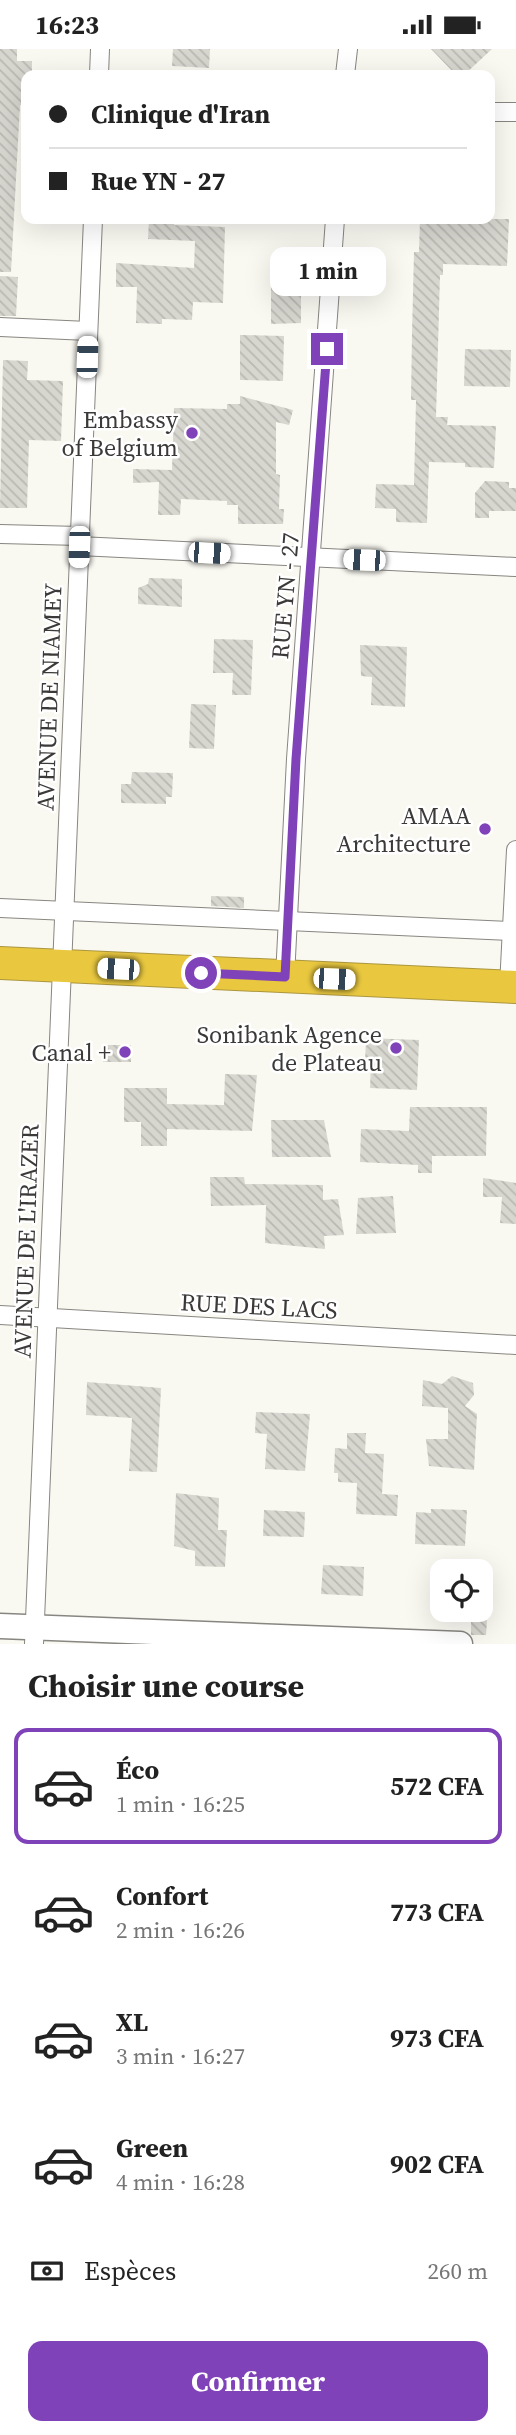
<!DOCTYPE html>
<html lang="fr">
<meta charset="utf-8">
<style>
body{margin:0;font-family:"Source Serif 4",serif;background:#f2f2f2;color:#222;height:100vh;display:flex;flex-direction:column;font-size:26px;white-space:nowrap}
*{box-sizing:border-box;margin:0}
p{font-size:23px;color:#767676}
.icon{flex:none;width:38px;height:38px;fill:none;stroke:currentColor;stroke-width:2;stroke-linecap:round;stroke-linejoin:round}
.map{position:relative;height:1595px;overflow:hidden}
.side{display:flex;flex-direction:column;background:#fff;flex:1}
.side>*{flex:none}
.hud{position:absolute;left:21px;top:21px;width:474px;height:154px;border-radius:14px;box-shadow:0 7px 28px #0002;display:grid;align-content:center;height:154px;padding:0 28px;background:#fff}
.fabs{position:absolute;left:430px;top:1510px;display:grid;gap:14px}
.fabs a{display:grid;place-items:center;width:63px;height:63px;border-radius:14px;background:#fff;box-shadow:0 7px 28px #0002;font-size:35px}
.end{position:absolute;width:32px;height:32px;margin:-16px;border:9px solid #8042b8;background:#fff;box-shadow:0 0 0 4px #fff}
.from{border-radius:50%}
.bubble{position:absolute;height:49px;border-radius:14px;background:#fff;box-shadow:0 7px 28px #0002;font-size:23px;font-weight:700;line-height:49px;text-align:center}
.car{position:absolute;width:21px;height:42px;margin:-21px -10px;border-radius:9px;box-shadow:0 0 5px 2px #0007;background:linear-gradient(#fff 24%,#345 0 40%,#fff 0 76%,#345 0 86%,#fff 0)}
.hud b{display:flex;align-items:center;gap:24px;height:66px;font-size:26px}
.hud b+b{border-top:2px solid #e0e0e0}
.hud i{width:18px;height:18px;background:#222}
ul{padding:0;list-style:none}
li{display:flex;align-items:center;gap:21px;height:116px;margin:0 14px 10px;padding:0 14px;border:4px solid transparent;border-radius:14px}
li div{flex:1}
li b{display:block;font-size:26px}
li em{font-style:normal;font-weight:700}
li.active{border-color:#8042b8}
li>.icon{width:63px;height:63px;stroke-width:1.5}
h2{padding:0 28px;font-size:32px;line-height:84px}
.pay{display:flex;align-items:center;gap:18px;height:77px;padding:0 28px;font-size:26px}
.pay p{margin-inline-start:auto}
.cta{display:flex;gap:14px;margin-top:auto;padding:14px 28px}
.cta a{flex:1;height:80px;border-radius:14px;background:#8042b8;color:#fff;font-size:28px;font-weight:700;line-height:80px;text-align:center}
.status{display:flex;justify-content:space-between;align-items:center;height:49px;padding:0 35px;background:#fff;direction:ltr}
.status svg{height:19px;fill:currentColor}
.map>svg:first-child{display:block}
.building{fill:url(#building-back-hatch)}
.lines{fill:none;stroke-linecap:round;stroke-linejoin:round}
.street-casing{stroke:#888680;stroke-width:20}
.secondary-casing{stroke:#888680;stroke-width:27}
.highway-casing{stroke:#ac963d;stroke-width:34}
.street{stroke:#fff;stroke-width:18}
.secondary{stroke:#fff;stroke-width:24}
.highway{stroke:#e9c840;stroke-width:32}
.route{stroke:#8042b8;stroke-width:9}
.poi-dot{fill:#8042b8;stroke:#fff;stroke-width:2.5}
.labels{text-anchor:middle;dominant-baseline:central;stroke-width:5;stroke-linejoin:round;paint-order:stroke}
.poi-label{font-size:24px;fill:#3b3a38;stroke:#fff;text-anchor:end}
.street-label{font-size:24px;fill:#3b3a38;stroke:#fff}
</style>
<div class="status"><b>16:23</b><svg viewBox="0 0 49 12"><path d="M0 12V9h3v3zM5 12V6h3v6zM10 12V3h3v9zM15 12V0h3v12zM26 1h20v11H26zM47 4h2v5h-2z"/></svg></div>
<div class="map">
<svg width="516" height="1595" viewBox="0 0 516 1595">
<defs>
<pattern id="building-back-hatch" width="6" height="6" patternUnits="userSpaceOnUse" patternTransform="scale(1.75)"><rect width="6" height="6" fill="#d7d6cf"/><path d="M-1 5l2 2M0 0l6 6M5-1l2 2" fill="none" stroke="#b9b8b2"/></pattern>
</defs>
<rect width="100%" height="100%" fill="#f9f8f1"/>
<g class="building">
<path d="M0 0H17V12H32V26H26V57L20 56 11 223H0Z"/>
<path d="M173 0H210L209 19 172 17Z"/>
<path d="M431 0H492L464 26H456Z"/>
<path d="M149 170H174V176L225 178 223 254 193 253 192 271 162 270V275L136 274 137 238H116V214L194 219 195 192 148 190Z"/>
<path d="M420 170H509L507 217 443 215V226H440L436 368H448L447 376 496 377 494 419 465 418V414L429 413 427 474 396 473V460L375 459 376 435 414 436 416 351H411L412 285 414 203H419Z"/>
<path d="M0 227 18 228 16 267H0Z"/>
<path d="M271 238H301V274L271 275Z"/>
<path d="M240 286 284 287 283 332 240 331Z"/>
<path d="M465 300 511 301 510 338 464 337Z"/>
<path d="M3 311 28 312 27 331 63 332 61 392 29 391 27 459H0Z"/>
<path d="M240 347 293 361 289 376 276 373V425L280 426 279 460H284L283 475H238V456H227V452L181 450 180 466H158L159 433 133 434V420L172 421 174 359 227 360V355H240Z"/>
<path d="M485 432 509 433V439H516V462H489V469H475V444Z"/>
<path d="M149 529 182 530V558L138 555V539L148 535Z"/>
<path d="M214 590 253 591 251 646H232L233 624H213Z"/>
<path d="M360 596 407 598 405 658 371 656 372 628 361 627Z"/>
<path d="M191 655 216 656 214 700 189 699Z"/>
<path d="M132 723 173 724 172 748H166V755L121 754V735H131Z"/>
<path d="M211 847 244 848V859L211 857Z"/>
<path d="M366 989 419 991 417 1041 370 1039 371 1014H365Z"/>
<rect x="103" y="996" width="28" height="17"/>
<path d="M225 1025 257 1026 252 1082 167 1080V1097H141V1073H124V1039H167V1055L224 1056Z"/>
<path d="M410 1058H487L486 1107H432V1124H418V1116L360 1113 361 1080 409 1082Z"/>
<path d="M271 1071H324L331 1108H272Z"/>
<path d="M210 1128H244L245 1135 323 1136V1151L338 1150 344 1186 324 1187 325 1200 265 1194 266 1156 211 1157Z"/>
<path d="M483 1129 516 1134V1175L500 1174 502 1148H483Z"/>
<path d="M393 1147 396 1184 356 1185 358 1149Z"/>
<path d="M452 1327 473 1334 474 1346 465 1357 477 1365 474 1421 429 1417 426 1390H448V1359L422 1357 423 1331 442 1335Z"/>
<path d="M87 1333 161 1339 157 1423 129 1422 132 1369 86 1366Z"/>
<path d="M256 1363 310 1365 305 1422 265 1420 267 1385 255 1384Z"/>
<path d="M347 1384H366L365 1404 384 1405 382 1445 398 1446 397 1467 356 1465 357 1434 338 1433V1424H334L335 1399 347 1400Z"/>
<path d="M176 1444 219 1449 218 1481H227L225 1518 195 1517V1502L174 1497Z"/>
<path d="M431 1460 467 1461 465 1497 415 1495 416 1463 431 1464Z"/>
<path d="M264 1461 305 1463 304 1488 263 1487Z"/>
<path d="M323 1516 364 1518 363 1547 321 1545Z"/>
<path d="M471 1570 487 1571 486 1586H471Z"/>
</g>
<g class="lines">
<defs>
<g id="street">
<path d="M99 26 100 0"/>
<path d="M345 26 348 0"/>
<path d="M490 63H516"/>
<path d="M0 278 88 282"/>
<path d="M0 485 80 487"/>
<path d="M79 497 516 518"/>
<path d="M0 859 512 882"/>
<path d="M285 928 296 710 335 170"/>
<path d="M509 937 516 801"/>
<path d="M0 1266 516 1296"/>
<path d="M34 1595 93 170"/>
</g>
<path id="secondary" d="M0 1577 460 1595"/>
<path id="highway" d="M0 914 516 938"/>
</defs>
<use href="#street" class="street-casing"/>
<use href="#secondary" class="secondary-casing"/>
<use href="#highway" class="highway-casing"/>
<use href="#street" class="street"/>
<use href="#secondary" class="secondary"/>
<use href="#highway" class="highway"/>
</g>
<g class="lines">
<path class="route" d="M201 924 285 928 296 710 327 300"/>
</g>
<g class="poi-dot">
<circle cx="192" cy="384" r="7"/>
<circle cx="485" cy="780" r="7"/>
<circle cx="396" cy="999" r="7"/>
<circle cx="125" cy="1003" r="7"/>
</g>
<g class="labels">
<g class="poi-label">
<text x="178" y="370">Embassy<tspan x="178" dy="28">of Belgium</tspan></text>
<text x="471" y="766">AMAA<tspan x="471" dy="28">Architecture</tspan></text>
<text x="382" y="985">Sonibank Agence<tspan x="382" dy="28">de Plateau</tspan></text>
<text x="111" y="1003">Canal +</text>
</g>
<g class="street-label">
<text transform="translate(285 547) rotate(-85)">RUE YN - 27</text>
<text transform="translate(49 648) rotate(-88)">AVENUE DE NIAMEY</text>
<text transform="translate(26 1192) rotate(-88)">AVENUE DE L'IRAZER</text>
<text transform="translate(259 1257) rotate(3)">RUE DES LACS</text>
</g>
</g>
</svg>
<div class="fabs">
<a><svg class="icon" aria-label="locate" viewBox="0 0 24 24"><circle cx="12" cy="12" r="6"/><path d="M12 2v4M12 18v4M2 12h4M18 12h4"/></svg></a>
</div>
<i class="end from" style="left:201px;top:924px"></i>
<i class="end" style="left:327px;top:300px"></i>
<div class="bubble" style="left:270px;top:198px;width:116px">1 min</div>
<i class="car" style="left:87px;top:308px;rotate:2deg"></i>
<i class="car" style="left:79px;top:498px;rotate:182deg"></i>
<i class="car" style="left:209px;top:504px;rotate:93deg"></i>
<i class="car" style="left:364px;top:511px;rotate:272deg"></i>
<i class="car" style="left:118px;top:920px;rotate:273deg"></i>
<i class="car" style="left:334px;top:930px;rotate:92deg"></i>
<div class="hud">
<b><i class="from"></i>Clinique d'Iran</b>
<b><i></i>Rue YN - 27</b>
</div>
</div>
<section class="side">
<h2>Choisir une course</h2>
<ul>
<li class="active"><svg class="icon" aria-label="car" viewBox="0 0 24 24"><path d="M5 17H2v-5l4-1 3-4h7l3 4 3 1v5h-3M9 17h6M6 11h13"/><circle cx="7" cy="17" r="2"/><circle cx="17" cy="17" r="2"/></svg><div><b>Éco</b><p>1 min · 16:25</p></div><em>572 CFA</em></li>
<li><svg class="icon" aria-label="car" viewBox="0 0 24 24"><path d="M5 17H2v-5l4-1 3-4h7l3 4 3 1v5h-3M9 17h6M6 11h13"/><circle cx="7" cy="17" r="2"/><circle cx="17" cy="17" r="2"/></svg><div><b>Confort</b><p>2 min · 16:26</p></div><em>773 CFA</em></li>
<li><svg class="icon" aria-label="car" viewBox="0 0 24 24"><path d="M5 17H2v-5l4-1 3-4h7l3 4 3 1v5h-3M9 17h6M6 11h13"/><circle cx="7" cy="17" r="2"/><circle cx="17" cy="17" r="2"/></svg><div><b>XL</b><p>3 min · 16:27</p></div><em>973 CFA</em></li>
<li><svg class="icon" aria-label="car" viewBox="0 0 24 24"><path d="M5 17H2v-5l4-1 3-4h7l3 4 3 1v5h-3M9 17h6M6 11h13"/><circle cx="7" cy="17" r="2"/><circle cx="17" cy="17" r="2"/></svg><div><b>Green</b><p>4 min · 16:28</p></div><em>902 CFA</em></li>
</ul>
<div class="pay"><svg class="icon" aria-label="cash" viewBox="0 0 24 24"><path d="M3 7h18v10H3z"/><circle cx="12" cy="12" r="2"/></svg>Espèces<p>260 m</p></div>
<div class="cta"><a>Confirmer</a></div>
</section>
